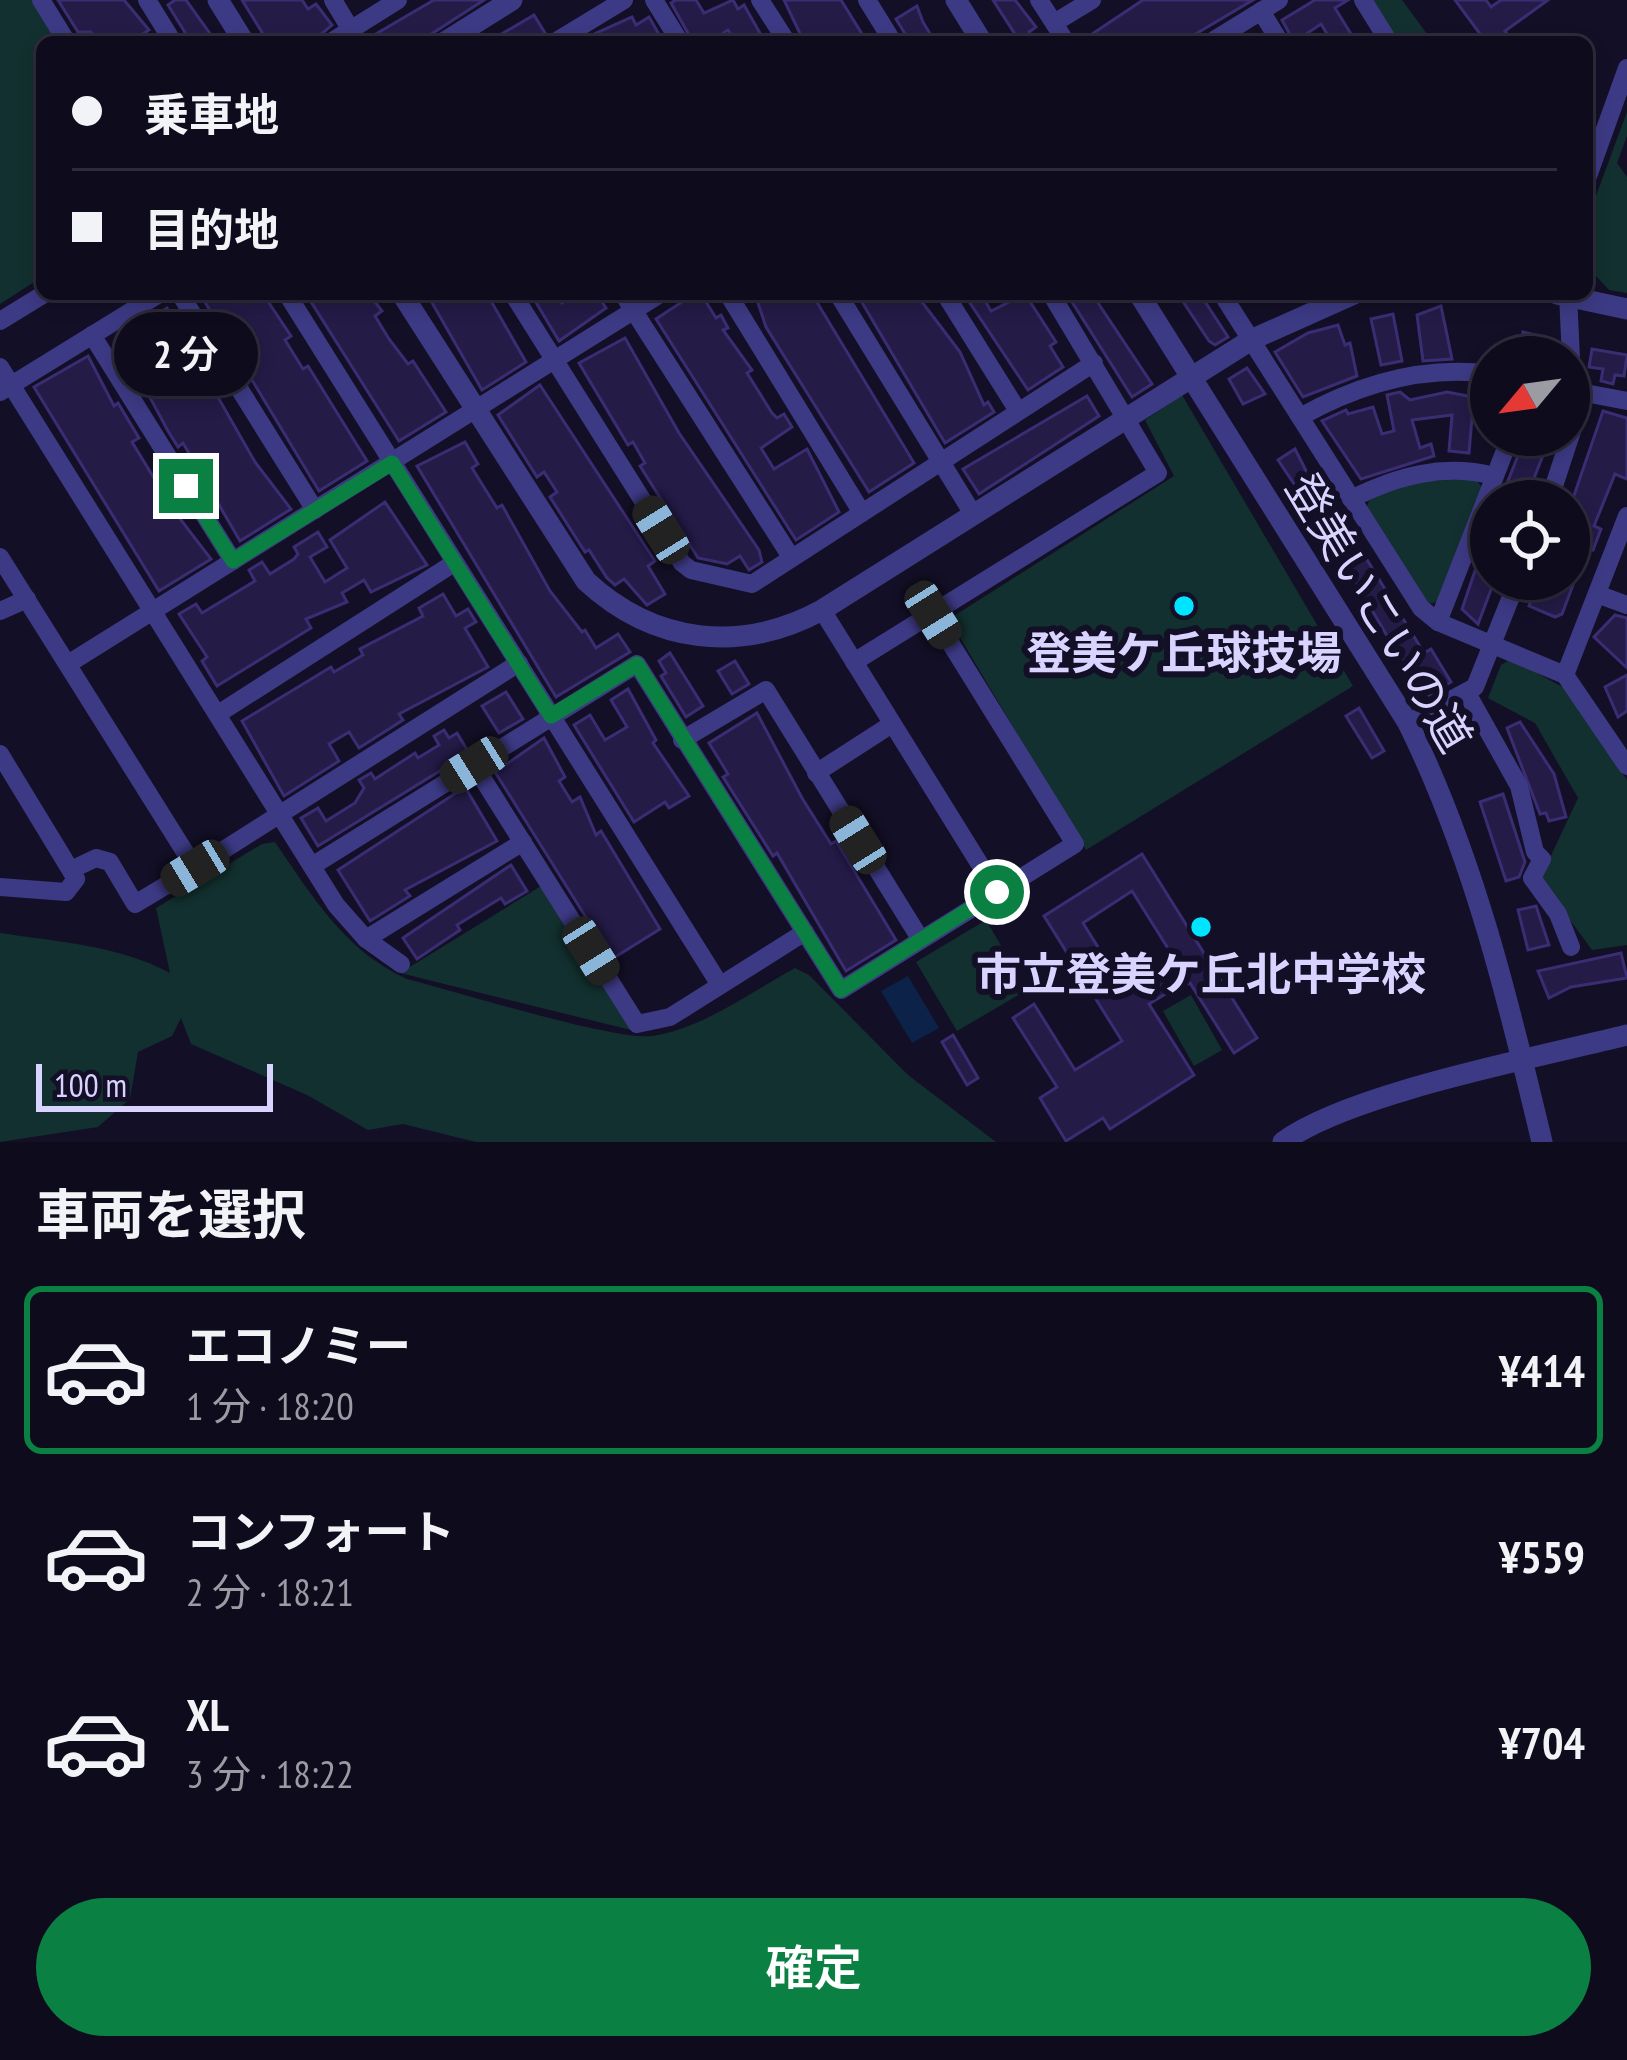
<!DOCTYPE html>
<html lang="ja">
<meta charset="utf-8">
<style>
body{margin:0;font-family:"PT Sans Narrow","Noto Sans JP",sans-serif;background:#1c1929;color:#f1f3f6;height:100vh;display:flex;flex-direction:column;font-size:45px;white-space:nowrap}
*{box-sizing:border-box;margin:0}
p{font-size:39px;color:#9b9ba3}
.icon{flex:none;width:66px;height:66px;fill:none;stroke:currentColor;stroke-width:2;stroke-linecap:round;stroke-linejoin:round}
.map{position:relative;height:1142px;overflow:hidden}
.details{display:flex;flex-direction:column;background:#0e0b1c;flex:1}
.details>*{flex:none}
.banner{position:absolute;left:36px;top:36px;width:1557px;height:264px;border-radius:18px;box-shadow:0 6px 18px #0003,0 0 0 3px #2e2b3b;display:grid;align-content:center;height:264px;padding:0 36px;background:#0e0b1c}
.needle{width:78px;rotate:241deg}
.controls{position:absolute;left:1470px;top:336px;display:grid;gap:24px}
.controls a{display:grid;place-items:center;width:120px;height:120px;border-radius:50%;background:#0e0b1c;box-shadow:0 6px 18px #0003,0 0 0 3px #2e2b3b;font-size:60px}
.scale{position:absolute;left:36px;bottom:30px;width:237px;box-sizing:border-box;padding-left:12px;border:6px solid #d9d4ff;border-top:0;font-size:33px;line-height:42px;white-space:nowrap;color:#d9d4ff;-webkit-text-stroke:9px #130f26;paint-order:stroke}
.end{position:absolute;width:54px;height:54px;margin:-27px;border:15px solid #0b8043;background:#fff;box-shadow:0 0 0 6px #fff}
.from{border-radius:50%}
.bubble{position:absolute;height:84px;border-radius:42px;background:#0e0b1c;box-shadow:0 6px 18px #0003,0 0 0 3px #2e2b3b;font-size:39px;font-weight:600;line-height:84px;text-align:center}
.car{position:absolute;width:36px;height:72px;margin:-36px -18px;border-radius:15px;box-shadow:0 0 9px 3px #0007;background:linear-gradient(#222 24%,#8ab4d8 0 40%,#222 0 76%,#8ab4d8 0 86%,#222 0)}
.banner b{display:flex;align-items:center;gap:42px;height:114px;font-size:45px}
.banner b+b{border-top:3px solid #2e2b3b}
.banner i{width:30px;height:30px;background:#f1f3f6}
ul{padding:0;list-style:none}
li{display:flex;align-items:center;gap:36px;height:168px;margin:0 24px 18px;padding:0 12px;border:6px solid transparent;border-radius:18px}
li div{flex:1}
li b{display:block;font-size:45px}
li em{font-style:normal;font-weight:600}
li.active{border-color:#0b8043}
li>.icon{width:108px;height:108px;stroke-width:1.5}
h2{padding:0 36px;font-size:54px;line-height:144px}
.primary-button{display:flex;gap:24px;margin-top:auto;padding:24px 36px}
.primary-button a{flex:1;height:138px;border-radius:72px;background:#0b8043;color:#fff;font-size:48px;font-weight:600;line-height:138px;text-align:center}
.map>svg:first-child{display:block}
.green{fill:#12302f}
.water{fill:#0c2248}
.building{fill:#241b47;stroke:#3b2d73;stroke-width:3;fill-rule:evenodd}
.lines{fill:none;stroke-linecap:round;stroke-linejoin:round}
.minor{stroke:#3d3a85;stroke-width:18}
.tertiary{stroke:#3d3a85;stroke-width:21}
.route{stroke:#0b8043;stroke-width:15}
.poi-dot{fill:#00e5ff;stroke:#130f26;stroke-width:4.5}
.labels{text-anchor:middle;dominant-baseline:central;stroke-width:12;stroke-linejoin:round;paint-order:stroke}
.street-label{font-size:45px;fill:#d9d4ff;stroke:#130f26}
.poi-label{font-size:45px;font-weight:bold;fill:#d9d4ff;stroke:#130f26}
</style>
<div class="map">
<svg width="1627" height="1142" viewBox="0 0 1627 1142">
<rect width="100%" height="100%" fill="#130f26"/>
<g class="green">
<path d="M0 0H32L58 42H42V277L0 304Z"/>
<path d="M1368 0H1402L1433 42H1394Z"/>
<path d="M1627 112V136L1617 163 1627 177V293L1609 290 1587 266V220Z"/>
<path d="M1182 395 1353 686 1086 850 949 619 1174 476 1145 420Z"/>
<path d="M1476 479 1483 489 1440 601 1428 604 1366 509 1370 498 1423 481Z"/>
<path d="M1511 659 1568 690 1627 780V945L1592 950 1540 879 1578 798 1535 723 1488 698 1501 665Z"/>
<path d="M275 842C312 896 345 951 407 979 454 991 615 1041 652 1036 702 1029 751 992 795 968L809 975 908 1075 996 1142H476L403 1124 368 1130 307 1095 191 1044 181 1018 172 1036 138 1052 130 1099 98 1127 0 1142V933C59 942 118 945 170 973L156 908 262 844Z"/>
<path d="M541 886 631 1030 400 973Z"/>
<path d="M986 920 1027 990 957 1031 916 962Z"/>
<path d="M1191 995 1222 1050 1194 1066 1163 1011Z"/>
</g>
<path class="water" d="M908 976 939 1028 912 1043 881 991Z"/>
<g class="building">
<path d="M58 0H124L149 30 138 37 141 42H97L91 32H78Z"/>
<path d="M175 0H186L216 42H191L168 5Z"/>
<path d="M242 0H302L308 9 316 4 332 25 312 42H268Z"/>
<path d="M434 0H484L419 42H362Z"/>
<path d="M676 0H696L704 13 733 0 738 9 744 5 765 42H736L728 30 709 42H693L671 3Z"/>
<path d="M784 0H841L867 42H804Z"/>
<path d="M993 0H1015L1036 27 1029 32 1035 42H1020Z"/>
<path d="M1143 0H1253L1182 42H1080Z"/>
<path d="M1315 0H1348L1335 8 1356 42H1332L1321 24 1294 42 1282 20Z"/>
<path d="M1455 0H1486L1491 7 1501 0H1548L1505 31 1513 42H1486Z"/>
<path d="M917 6 923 22 935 42H910L896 19Z"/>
<path d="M534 15 545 33 542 42H488Z"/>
<path d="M632 17 636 25 649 17 660 36 650 42H591L590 36Z"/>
<path d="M200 294H263L291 336 285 340 303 369 308 366 367 461 319 491Z"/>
<path d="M306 294H369L382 311 375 316 389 339 408 364 413 361 446 412 399 441Z"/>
<path d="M427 294H487L526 362 482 390Z"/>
<path d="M531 294H557L562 303 577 294H597L606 308 559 341Z"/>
<path d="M694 294H701L716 318 721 315 728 328 723 330 752 370 747 373 772 413 777 418 784 414 792 427 761 448 774 469 807 449 839 512 796 540 656 319Z"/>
<path d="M755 294H812L914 463 869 492 766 327Z"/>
<path d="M857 294H916L960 352 984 405 988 402 994 412 945 443Z"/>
<path d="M964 294H981L991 311 1025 294 1056 342 1050 346 1063 367 1028 390Z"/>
<path d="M1067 294H1092L1152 384 1132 397Z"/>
<path d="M1178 294H1200L1228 337 1215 345 1209 341Z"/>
<path d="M1441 306 1452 359 1423 361 1417 315Z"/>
<path d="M167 308 255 462 291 509 240 541 183 443 178 447 168 431 118 338Z"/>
<path d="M1393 314 1402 361 1381 365 1371 319Z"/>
<path d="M1338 325 1345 345 1350 343 1357 376 1303 397 1275 352 1308 333Z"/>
<path d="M1523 332 1552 339 1549 353 1521 355Z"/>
<path d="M625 338 679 433 759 550 762 562 749 570 740 556 727 564 698 558 640 466 645 463 633 442 628 445 579 363Z"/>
<path d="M1592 349 1627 355 1624 376 1615 375 1613 384 1601 381 1603 369 1589 367Z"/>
<path d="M88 356 114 406 118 403 139 438 132 442 174 511 211 559 159 591 34 387Z"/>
<path d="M1247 368 1265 394 1243 404 1229 379Z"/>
<path d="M540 385 655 561 648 566 665 594 647 605 624 579 615 585 607 578 589 550 585 552 550 497 557 492 544 472 537 477 498 415Z"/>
<path d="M1400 392 1410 400 1447 392 1478 398V393L1491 394V418H1472L1469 453 1449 451 1452 415 1412 420 1420 448 1431 444 1434 456 1361 479 1322 421 1346 410 1348 414 1373 407 1382 434 1394 431 1387 395Z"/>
<path d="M1087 396 1099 416 979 494 963 469Z"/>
<path d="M1603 411 1627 418V479L1615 474 1594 526 1601 529 1593 550 1587 548 1562 614 1555 617 1529 606 1539 579H1569V510Z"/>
<path d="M1536 435H1551L1525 501H1500L1521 448 1531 451Z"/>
<path d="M465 442 478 464 472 468 497 508 502 505 550 591 582 632 585 630 596 648 618 634 630 652 556 697 417 466Z"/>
<path d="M1295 449 1327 512 1317 518 1278 460Z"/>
<path d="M385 502 427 565 371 592 364 580 342 593 347 602 306 619 311 628 217 686 202 661 207 657 179 614 196 604 202 613 255 581 249 570 262 562 270 574 294 559 298 554 294 547 318 532 327 547 310 557 325 582 347 568 330 540Z"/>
<path d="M1336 509 1424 653 1431 649 1451 682 1429 695 1393 646 1319 520Z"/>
<path d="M1491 524 1495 579 1478 624 1462 609Z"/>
<path d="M443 594 456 616 468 609 476 622 465 628 488 667 399 714 403 720 359 748 349 732 329 744 339 761 284 796 242 721 331 667 334 672 363 655 360 649 423 616 419 608Z"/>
<path d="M1615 615 1627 618V668L1594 637Z"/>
<path d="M670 653 703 706 686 717 661 676 666 673 659 661Z"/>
<path d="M735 661 749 684 732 694 718 671Z"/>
<path d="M1627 675V711L1618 717 1605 687Z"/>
<path d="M628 689 656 740 653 743 689 796 669 808 665 802 634 822 574 725 590 715 605 740 627 727 611 700Z"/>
<path d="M506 692 523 719 499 733 482 706Z"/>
<path d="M1359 708 1384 751 1372 758 1346 716Z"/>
<path d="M757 713 802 798 831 844 836 841 896 940 846 971 777 853 773 856 723 777 728 774 709 743Z"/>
<path d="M1520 722 1554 774 1566 817 1549 821 1546 813 1540 814 1507 728Z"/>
<path d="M444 730 449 738 457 733 469 753 318 846 301 818 318 808 326 821 355 803 364 788 359 780 371 773 375 779 415 753 418 758 439 745 434 736Z"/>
<path d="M544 738 565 777 559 781 572 802 580 797 596 835 601 831 660 929 612 959 495 772Z"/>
<path d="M465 787 497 841 405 890 410 896 370 921 338 870Z"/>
<path d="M1503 794 1525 862 1519 877 1506 881 1480 802Z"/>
<path d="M1142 854 1257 1038 1234 1053 1190 983 1172 990 1149 1004 1194 1075 1110 1129 1103 1118 1066 1141 1040 1098 1057 1087 1013 1018 1034 1004 1075 1070 1122 1041 1044 916ZM1132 891 1174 958 1126 992 1083 923Z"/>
<path d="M511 865 527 891 505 904 501 898 457 925 460 930 417 959 403 938Z"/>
<path d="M1536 906 1549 945 1528 950 1518 910Z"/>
<path d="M1621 953 1627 978 1571 987 1549 998 1538 971Z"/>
<path d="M953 1035 978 1078 967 1085 942 1042Z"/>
</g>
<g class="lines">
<g class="minor">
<path d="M41 0 67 42"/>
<path d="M147 0 173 42"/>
<path d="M333 0 351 30"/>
<path d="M654 0 680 42"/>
<path d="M760 0 787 42"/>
<path d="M867 0 893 42"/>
<path d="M1039 0 1066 42"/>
<path d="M1363 0 1389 42"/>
<path d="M1261 11 1280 42"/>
<path d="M1054 23 1092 0"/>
<path d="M331 42 398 0"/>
<path d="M555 42 624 0"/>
<path d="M1211 42 1279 0"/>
<path d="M1587 179 1627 68"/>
<path d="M180 294 315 510"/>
<path d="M287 294 720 985"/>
<path d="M513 294 682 563 691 570 752 584 1094 363"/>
<path d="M623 294 791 557"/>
<path d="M728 294 862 513"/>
<path d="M838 294 973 514"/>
<path d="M945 294 1018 411"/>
<path d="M1222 294 1421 608 1438 622 1565 675 1627 766"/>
<path d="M0 321 44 294"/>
<path d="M92 335 233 561"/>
<path d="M0 367 336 905 366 939 523 842"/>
<path d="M1569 390 1627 401"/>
<path d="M0 392 159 294"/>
<path d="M1300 417C1359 384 1423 365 1491 374"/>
<path d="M1351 499C1397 476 1443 463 1494 476"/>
<path d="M1549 501 1574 425 1568 294"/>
<path d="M0 557 195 868 519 663"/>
<path d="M1597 594 1627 605"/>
<path d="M822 610 997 892"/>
<path d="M0 611 27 599"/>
<path d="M1438 622 1511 435"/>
<path d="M854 662 1158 473 1051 294"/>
<path d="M68 664 660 294"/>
<path d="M1565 675 1627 516"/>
<path d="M1468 695 1519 786 1535 852 1542 859 1532 878 1558 914 1571 947"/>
<path d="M218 714 454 563"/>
<path d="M1408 723 1475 687 1518 579"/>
<path d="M682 740 766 690 921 940"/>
<path d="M0 754 76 879 66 892 0 887"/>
<path d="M474 765 637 1024 670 1017 805 932"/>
<path d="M816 773 892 724"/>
<path d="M312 866 637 664 841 990 1075 844 933 615"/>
<path d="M73 869 96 858 110 862 135 904 195 868"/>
<path d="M366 939 401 964"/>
</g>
<g class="tertiary">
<path d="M218 0 244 42"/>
<path d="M956 0 982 42"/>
<path d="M445 42 512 0"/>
<path d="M402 294 586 581C654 644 741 654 822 610L1251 340 1354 294"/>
<path d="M1139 294 1408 723C1473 855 1508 999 1542 1142"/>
<path d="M1557 294 1627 309"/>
<path d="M1283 1142C1349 1093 1540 1057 1627 1035"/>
</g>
</g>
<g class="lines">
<path class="route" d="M186 486 233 561 392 463 551 716 637 664 841 990 997 892"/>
</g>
<g class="poi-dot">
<circle cx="1184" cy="606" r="12"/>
<circle cx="1201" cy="927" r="12"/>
</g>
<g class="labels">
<g class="street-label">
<text transform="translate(1380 612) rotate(59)">登美いこいの道</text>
</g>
<g class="poi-label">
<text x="1184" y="652">登美ケ丘球技場</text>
<text x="1201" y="973">市立登美ケ丘北中学校</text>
</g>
</g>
</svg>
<div class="controls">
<a><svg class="needle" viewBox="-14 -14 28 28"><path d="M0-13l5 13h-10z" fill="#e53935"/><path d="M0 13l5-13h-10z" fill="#9b9ba3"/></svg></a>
<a><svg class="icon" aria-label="locate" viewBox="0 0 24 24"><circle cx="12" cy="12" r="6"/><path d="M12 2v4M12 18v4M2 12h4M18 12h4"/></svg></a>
</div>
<div class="scale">100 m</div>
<i class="end from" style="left:997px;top:892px"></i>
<i class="end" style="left:186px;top:486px"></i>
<div class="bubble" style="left:114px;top:312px;width:144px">2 分</div>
<i class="car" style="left:661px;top:530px;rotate:328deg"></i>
<i class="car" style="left:933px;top:615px;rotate:148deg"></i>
<i class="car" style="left:474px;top:765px;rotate:238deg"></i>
<i class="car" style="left:858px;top:840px;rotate:328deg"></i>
<i class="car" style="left:195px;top:868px;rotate:239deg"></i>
<i class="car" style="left:591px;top:951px;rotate:148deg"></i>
<div class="banner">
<b><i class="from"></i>乗車地</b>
<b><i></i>目的地</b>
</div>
</div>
<section class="details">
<h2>車両を選択</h2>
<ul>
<li class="active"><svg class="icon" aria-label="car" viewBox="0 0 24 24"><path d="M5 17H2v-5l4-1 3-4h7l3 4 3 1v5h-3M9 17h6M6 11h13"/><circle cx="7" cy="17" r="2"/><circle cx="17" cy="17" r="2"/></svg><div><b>エコノミー</b><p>1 分 · 18:20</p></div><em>¥414</em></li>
<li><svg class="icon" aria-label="car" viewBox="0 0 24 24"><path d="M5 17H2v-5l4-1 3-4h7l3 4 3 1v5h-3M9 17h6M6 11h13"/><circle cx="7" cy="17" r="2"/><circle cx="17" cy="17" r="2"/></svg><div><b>コンフォート</b><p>2 分 · 18:21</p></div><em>¥559</em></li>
<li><svg class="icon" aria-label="car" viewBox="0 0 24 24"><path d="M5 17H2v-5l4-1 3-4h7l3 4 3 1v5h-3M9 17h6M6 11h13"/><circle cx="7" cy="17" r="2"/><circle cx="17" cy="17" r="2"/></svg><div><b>XL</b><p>3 分 · 18:22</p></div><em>¥704</em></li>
</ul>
<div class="primary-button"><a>確定</a></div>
</section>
